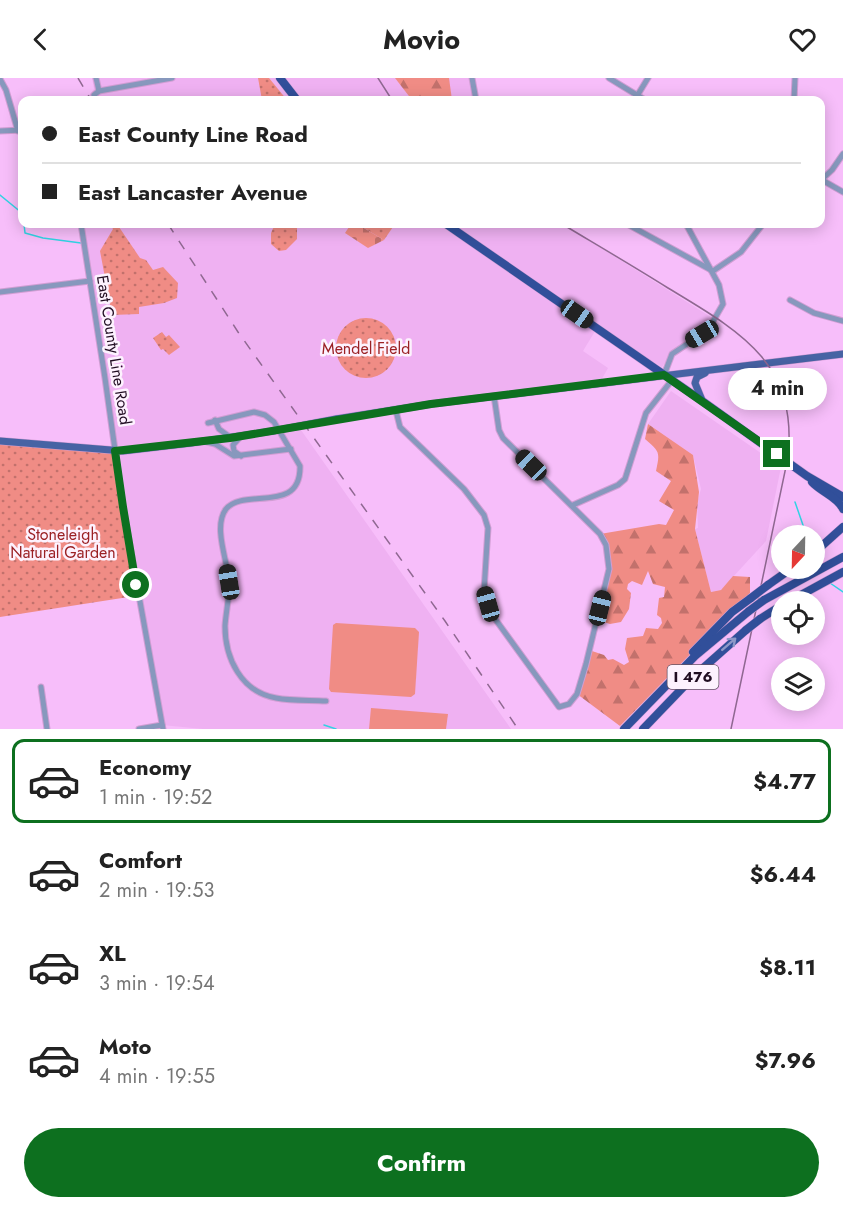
<!DOCTYPE html>
<meta charset="utf-8">
<style>
body{margin:0;font-family:Jost,sans-serif;background:#f2f2f2;color:#222;height:100vh;display:flex;flex-direction:column;font-size:22px;white-space:nowrap}
*{box-sizing:border-box;margin:0}
p{font-size:20px;color:#767676}
.icon{flex:none;width:33px;height:33px;fill:none;stroke:currentColor;stroke-width:2;stroke-linecap:round;stroke-linejoin:round}
.map{position:relative;height:651px;overflow:hidden}
.sheet{display:flex;flex-direction:column;background:#fff;flex:1}
.sheet>*{flex:none}
.hud{position:absolute;left:18px;top:18px;width:807px;height:132px;border-radius:12px;box-shadow:0 3px 15px #0003;display:grid;align-content:center;height:132px;padding:0 24px;background:#fff}
.needle{width:39px;rotate:202deg}
.controls{position:absolute;left:771px;top:447px;display:grid;gap:12px}
.controls a{display:grid;place-items:center;width:54px;height:54px;border-radius:50%;background:#fff;box-shadow:0 3px 15px #0003;font-size:30px}
.end{position:absolute;width:27px;height:27px;margin:-14px;border:8px solid #0d701f;background:#fff;box-shadow:0 0 0 3px #fff}
.from{border-radius:50%}
.bubble{position:absolute;height:42px;border-radius:21px;background:#fff;box-shadow:0 3px 15px #0003;font-size:20px;font-weight:700;line-height:42px;text-align:center}
.car{position:absolute;width:18px;height:36px;margin:-18px -9px;border-radius:8px;box-shadow:0 0 4px 2px #0007;background:linear-gradient(#222 24%,#8ab4d8 0 40%,#222 0 76%,#8ab4d8 0 86%,#222 0)}
.hud b{display:flex;align-items:center;gap:21px;height:57px;font-size:22px}
.hud b+b{border-top:2px solid #e0e0e0}
.hud i{width:15px;height:15px;background:#222}
ul{padding:10px 0 0;list-style:none}
li{display:flex;align-items:center;gap:18px;height:84px;margin:0 12px 9px;padding:0 12px;border:3px solid transparent;border-radius:12px}
li div{flex:1}
li b{display:block;font-size:22px}
li em{font-style:normal;font-weight:700}
li.on{border-color:#0d701f}
li>.icon{width:54px;height:54px;stroke-width:1.5}
.action{display:flex;gap:12px;margin-top:auto;padding:12px 24px}
.action a{flex:1;height:69px;border-radius:36px;background:#0d701f;color:#fff;font-size:24px;font-weight:700;line-height:69px;text-align:center}
header{display:flex;justify-content:space-between;align-items:center;height:78px;padding:0 24px;background:#fff;font-size:27px;font-weight:700}
.map>svg:first-child{display:block}
.built{fill:#efb1f2}
.green{fill:url(#green-dots)}
.forest{fill:url(#forest-firs)}
.cemetery{fill:url(#cemetery-stones)}
.pitch{fill:#f08c85}
.lines{fill:none;stroke-linecap:round;stroke-linejoin:round}
.stream{stroke:#31d3e3;stroke-width:1.5}
.minor-tunnel{stroke:#d7a3da;stroke-width:5;stroke-dasharray:5 2.5;stroke-linecap:butt}
.minor-casing{stroke:#d09ed3;stroke-width:7}
.major-casing{stroke:#d09ed3;stroke-width:8}
.highway-casing{stroke:#d09ed3;stroke-width:9}
.minor{stroke:#8798bd;stroke-width:5}
.major{stroke:#4763a4;stroke-width:7}
.highway{stroke:#314f9a;stroke-width:8}
.tram{stroke:#8f6891;stroke-width:1.5}
.rail{stroke:#8f6891;stroke-width:1.5;stroke-dasharray:10 10;stroke-linecap:butt}
.major-bridge-casing{stroke:#d09ed3;stroke-width:8;stroke-linecap:butt}
.highway-bridge-casing{stroke:#d09ed3;stroke-width:9;stroke-linecap:butt}
.major-bridge{stroke:#4763a4;stroke-width:7}
.highway-bridge{stroke:#314f9a;stroke-width:8}
.oneway{stroke:#8d98c7}
.route{stroke:#0d701f;stroke-width:8}
.labels{text-anchor:middle;dominant-baseline:central;stroke-width:5;stroke-linejoin:round;paint-order:stroke}
.shield{fill:#fdf2fe;stroke:#635264;stroke-width:1.5}
.shield-label{font-size:15px;font-weight:bold;fill:#210d22}
.park-label{font-size:16px;fill:#9b2125;stroke:#fdf2fe}
.street-label{font-size:16px;fill:#210d22;stroke:#fdf2fe}
</style>
<header><svg class="icon" aria-label="back" viewBox="0 0 24 24"><path d="M15 5l-7 7 7 7"/></svg>Movio<svg class="icon" aria-label="heart" viewBox="0 0 24 24"><path d="M12 20l-8-8c-3-5 5-10 8-4 3-6 11-1 8 4z"/></svg></header>
<div class="map">
<svg width="843" height="651" viewBox="0 0 843 651">
<defs>
<pattern id="green-dots" width="8" height="8" patternUnits="userSpaceOnUse" patternTransform="scale(1.5)"><rect width="8" height="8" fill="#f08c85"/><path d="M2 2h.1M6 6h.1" fill="none" stroke="#c2716c" stroke-width="1.8" stroke-linecap="round"/></pattern>
<pattern id="forest-firs" width="22" height="20" patternUnits="userSpaceOnUse" patternTransform="scale(1.5)"><rect width="22" height="20" fill="#f08c85"/><path d="M5 1l3.5 6h-7zM16 11l3.5 6h-7z" fill="#c2716c"/></pattern>
<pattern id="cemetery-stones" width="16" height="16" patternUnits="userSpaceOnUse" patternTransform="scale(1.5)"><rect width="16" height="16" fill="#f08c85"/><path d="M2 7V4a2 2 0 0 1 4 0v3zM10 15v-3a2 2 0 0 1 4 0v3z" fill="#c2716c"/></pattern>
</defs>
<rect width="100%" height="100%" fill="#f7befa"/>
<g class="built">
<path d="M92 0H472L476 22H85L94 11Z"/>
<path d="M81 146H563L714 241 700 256 674 272 662 289 597 250 583 273 608 290 599 306 356 340 301 352 511 651H203L162 647 123 429Z"/>
<path d="M671 313 781 389 766 463 721 512 711 514 695 451 698 450 697 425 701 411 693 377 648 346Z"/>
</g>
<g class="green">
<path d="M258 0H269L287 22H262Z"/>
<path d="M110 146H121L119 149 140 180 146 182 153 192 163 189 178 205 177 220 164 225 139 229V236L112 237 100 173 113 151Z"/>
<path d="M275 146H297V161L286 172 279 173 271 166V155Z"/>
<path d="M357 146H395L384 162Z"/>
<circle cx="366" cy="270" r="30"/>
<path d="M162 254 166 259 169 257 180 269 169 277 163 271 161 272 153 260Z"/>
<path d="M0 366 112 375 135 518 0 539Z"/>
</g>
<g class="forest">
<path d="M395 0H449L452 22H412Z"/>
<path d="M648 346 693 377 699 414 695 451 711 514 721 512 733 498 750 499V515L620 648 577 616 589 572 604 577 608 582 613 581 624 587 629 584 625 571 627 560 643 558 646 550 658 551 662 545 661 540 657 537 659 520 664 519 665 509 653 506 648 493 642 507 632 503 628 506 627 511 631 515 629 531 621 544 610 546 597 542 609 491 608 477 600 456 659 446 666 447 674 432 659 423 671 403 656 393C660 374 660 374 645 361Z"/>
</g>
<path class="cemetery" d="M351 146H357L384 162 368 170 345 155Z"/>
<g class="pitch">
<path d="M336 545 415 550 419 554 415 616 411 619 331 614 329 611 333 547Z"/>
<path d="M371 630 448 636 446 651H369Z"/>
</g>
<g class="lines">
<g class="stream">
<path d="M0 117 22 135V139"/>
<path d="M24 146 25 155 43 160 81 165"/>
<path d="M795 424 804 450V458"/>
<path d="M830 505 843 514"/>
<path d="M324 647 336 651"/>
</g>
<path class="minor-tunnel" d="M88 22 94 17"/>
<defs>
<g id="minor">
<path d="M96 0 99 13"/>
<path d="M472 0 476 22"/>
<path d="M609 0 645 22"/>
<path d="M0 1 6 12 18 53"/>
<path d="M94 17 99 13 172 0"/>
<path d="M637 18 648 0"/>
<path d="M794 22 795 0"/>
<path d="M0 53 22 52"/>
<path d="M822 102 843 114"/>
<path d="M820 103 832 92 843 76"/>
<path d="M81 146 105 300 123 429 163 651"/>
<path d="M627 146 711 192"/>
<path d="M713 193 741 174 763 146"/>
<path d="M0 214 90 203"/>
<path d="M790 222 814 235 843 243"/>
<path d="M664 297 672 276 708 252 723 226 719 207 686 146"/>
<path d="M396 333 400 349 464 411 484 437 488 450 484 513 493 538 559 629 569 626 577 616 586 586 609 491 606 467 600 456 503 360 499 352 494 318"/>
<path d="M215 342 219 351 230 359"/>
<path d="M208 345 254 334 265 337 274 344 300 388C301 437 244 409 226 431 213 448 227 482 229 502 230 517 226 533 225 548 225 580 241 614 276 620 292 623 309 622 326 623"/>
<path d="M207 364 215 366 234 378 291 371"/>
<path d="M241 378 234 373 233 367 241 358"/>
<path d="M573 427 618 407 625 401 646 335 672 302"/>
<path d="M41 609 47 651"/>
<path d="M139 651 162 647"/>
</g>
<g id="major">
<path d="M702 322 695 305 697 299 705 295"/>
<path d="M336 341 431 326 843 276"/>
<path d="M0 363 123 373 191 365 273 353"/>
</g>
<g id="highway">
<path d="M280 0 297 22"/>
<path d="M446 146 705 325 807 398 843 419"/>
<path d="M812 404C821 414 838 419 843 431"/>
<path d="M814 475 843 449"/>
<path d="M768 507 792 490"/>
<path d="M764 522 843 479"/>
<path d="M788 524 843 494"/>
<path d="M760 541 782 527"/>
<path d="M693 574 732 534 751 520"/>
<path d="M624 651 695 578 749 533"/>
<path d="M643 651 693 599 746 552"/>
</g>
</defs>
<use href="#minor" class="minor-casing"/>
<use href="#major" class="major-casing"/>
<use href="#highway" class="highway-casing"/>
<use href="#minor" class="minor"/>
<use href="#major" class="major"/>
<use href="#highway" class="highway"/>
<g class="tram">
<path d="M378 0 392 22"/>
<path d="M562 146C597 167 633 188 668 210 739 253 798 284 788 379L731 651"/>
</g>
<g class="rail">
<path d="M78 0 91 22"/>
<path d="M168 146 238 254 445 543 518 651"/>
</g>
<defs>
<path id="major-bridge" d="M273 353 336 341"/>
<g id="highway-bridge">
<path d="M751 520 768 507"/>
<path d="M749 533 764 522"/>
<path d="M746 552 760 541"/>
</g>
</defs>
<use href="#major-bridge" class="major-bridge-casing"/>
<use href="#highway-bridge" class="highway-bridge-casing"/>
<use href="#major-bridge" class="major-bridge"/>
<use href="#highway-bridge" class="highway-bridge"/>
</g>
<defs><path id="oneway-shaft" d="M-6 0H5M1.5-3L5.5 0L1.5 3" fill="none" stroke-width="1.6" stroke-linecap="round" stroke-linejoin="round" transform="scale(1.5)"/></defs>
<use class="oneway" href="#oneway-shaft" transform="translate(729 566) rotate(-41)"/>
<g class="lines">
<path class="route" d="M136 507 123 429 115 373 230 360 431 326 664 297 777 376"/>
</g>
<g class="labels">
<rect class="shield" x="667.5" y="587" width="51" height="24" rx="4.5"/>
<g class="shield-label">
<text x="693" y="599">I 476</text>
</g>
<g class="park-label">
<text x="366" y="270">Mendel Field</text>
<text x="63" y="456">Stoneleigh<tspan x="63" dy="18">Natural Garden</tspan></text>
</g>
<g class="street-label">
<text transform="translate(114 272) rotate(81)">East County Line Road</text>
</g>
</g>
</svg>
<div class="controls">
<a><svg class="needle" viewBox="-14 -14 28 28"><path d="M0-13l5 13h-10z" fill="#e53935"/><path d="M0 13l5-13h-10z" fill="#767676"/></svg></a>
<a><svg class="icon" aria-label="locate" viewBox="0 0 24 24"><circle cx="12" cy="12" r="6"/><path d="M12 2v4M12 18v4M2 12h4M18 12h4"/></svg></a>
<a><svg class="icon" aria-label="layers" viewBox="0 0 24 24"><path d="M12 4l9 5-9 5-9-5zM3 14l9 5 9-5"/></svg></a>
</div>
<i class="end from" style="left:136px;top:507px"></i>
<i class="end" style="left:777px;top:376px"></i>
<div class="bubble" style="left:728px;top:290px;width:99px">4 min</div>
<i class="car" style="left:577px;top:236px;rotate:125deg"></i>
<i class="car" style="left:702px;top:256px;rotate:239deg"></i>
<i class="car" style="left:531px;top:387px;rotate:314deg"></i>
<i class="car" style="left:229px;top:504px;rotate:351deg"></i>
<i class="car" style="left:488px;top:526px;rotate:344deg"></i>
<i class="car" style="left:600px;top:530px;rotate:14deg"></i>
<div class="hud">
<b><i class="from"></i>East County Line Road</b>
<b><i></i>East Lancaster Avenue</b>
</div>
</div>
<section class="sheet">
<ul>
<li class="on"><svg class="icon" aria-label="car" viewBox="0 0 24 24"><path d="M5 17H2v-5l4-1 3-4h7l3 4 3 1v5h-3M9 17h6M6 11h13"/><circle cx="7" cy="17" r="2"/><circle cx="17" cy="17" r="2"/></svg><div><b>Economy</b><p>1 min · 19:52</p></div><em>$4.77</em></li>
<li><svg class="icon" aria-label="car" viewBox="0 0 24 24"><path d="M5 17H2v-5l4-1 3-4h7l3 4 3 1v5h-3M9 17h6M6 11h13"/><circle cx="7" cy="17" r="2"/><circle cx="17" cy="17" r="2"/></svg><div><b>Comfort</b><p>2 min · 19:53</p></div><em>$6.44</em></li>
<li><svg class="icon" aria-label="car" viewBox="0 0 24 24"><path d="M5 17H2v-5l4-1 3-4h7l3 4 3 1v5h-3M9 17h6M6 11h13"/><circle cx="7" cy="17" r="2"/><circle cx="17" cy="17" r="2"/></svg><div><b>XL</b><p>3 min · 19:54</p></div><em>$8.11</em></li>
<li><svg class="icon" aria-label="car" viewBox="0 0 24 24"><path d="M5 17H2v-5l4-1 3-4h7l3 4 3 1v5h-3M9 17h6M6 11h13"/><circle cx="7" cy="17" r="2"/><circle cx="17" cy="17" r="2"/></svg><div><b>Moto</b><p>4 min · 19:55</p></div><em>$7.96</em></li>
</ul>
<div class="action"><a>Confirm</a></div>
</section>
